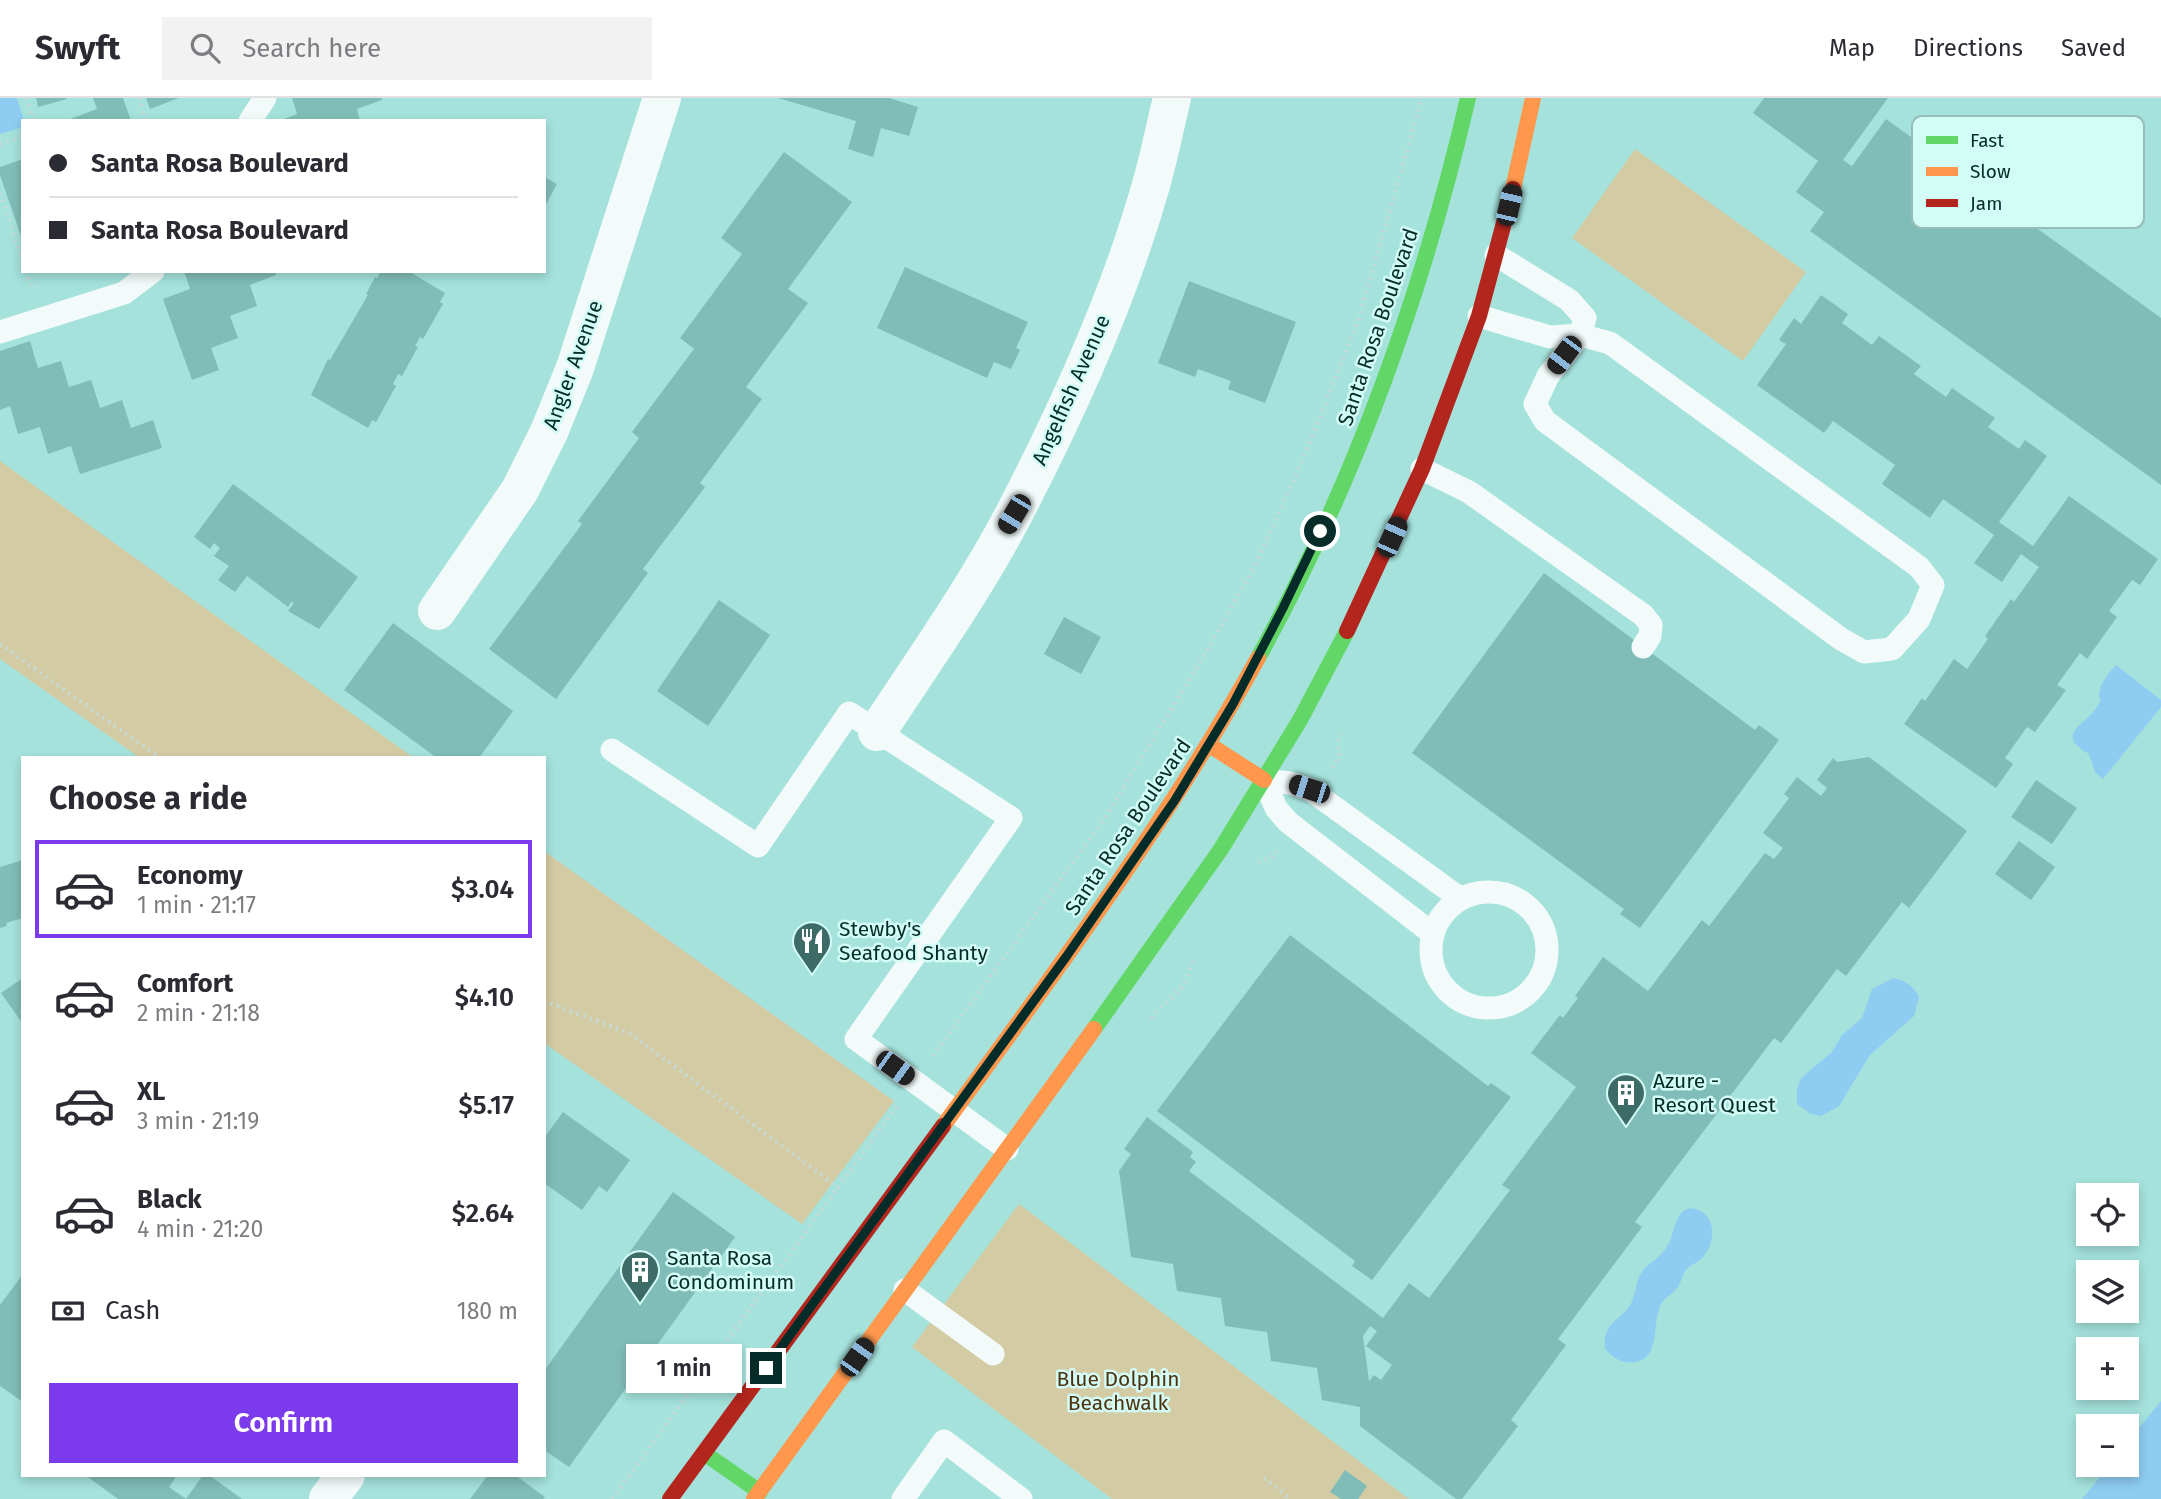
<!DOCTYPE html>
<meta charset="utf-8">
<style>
body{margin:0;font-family:"Fira Sans",sans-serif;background:#f2f2f3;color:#2b2b33;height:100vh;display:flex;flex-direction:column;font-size:26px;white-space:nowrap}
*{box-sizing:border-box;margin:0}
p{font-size:23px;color:#7c7c81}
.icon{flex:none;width:38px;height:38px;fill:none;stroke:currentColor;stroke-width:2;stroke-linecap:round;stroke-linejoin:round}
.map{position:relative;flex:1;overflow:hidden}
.details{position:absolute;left:21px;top:658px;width:525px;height:721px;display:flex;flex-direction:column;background:#fff;border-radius:0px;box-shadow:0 4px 10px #0003}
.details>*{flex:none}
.hud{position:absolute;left:21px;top:21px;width:525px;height:154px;border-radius:0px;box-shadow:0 4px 10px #0003;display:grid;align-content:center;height:154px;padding:0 28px;background:#fff}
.controls{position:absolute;left:2076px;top:1085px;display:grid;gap:14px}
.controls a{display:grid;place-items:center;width:63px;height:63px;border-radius:0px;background:#fff;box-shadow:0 4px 10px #0003;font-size:35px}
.end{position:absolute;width:32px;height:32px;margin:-16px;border:9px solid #052c28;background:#fff;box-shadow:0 0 0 4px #fff}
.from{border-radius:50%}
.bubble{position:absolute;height:49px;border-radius:0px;background:#fff;box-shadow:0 4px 10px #0003;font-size:23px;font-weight:600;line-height:49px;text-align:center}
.car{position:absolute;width:21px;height:42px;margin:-21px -10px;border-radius:9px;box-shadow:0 0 5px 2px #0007;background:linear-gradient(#222 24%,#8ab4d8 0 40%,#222 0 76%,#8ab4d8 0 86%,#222 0)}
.hud b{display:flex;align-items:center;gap:24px;height:66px;font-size:26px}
.hud b+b{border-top:2px solid #e1e1e2}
.hud i{width:18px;height:18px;background:#2b2b33}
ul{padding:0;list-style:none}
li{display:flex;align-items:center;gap:21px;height:98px;margin:0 14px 10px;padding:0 14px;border:4px solid transparent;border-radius:0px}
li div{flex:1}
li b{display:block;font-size:26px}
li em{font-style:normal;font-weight:600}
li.on{border-color:#7c3aed}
li>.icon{width:63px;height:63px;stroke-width:1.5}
h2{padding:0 28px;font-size:32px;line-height:84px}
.pay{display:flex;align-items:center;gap:18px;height:77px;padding:0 28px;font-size:26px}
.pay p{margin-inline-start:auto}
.primary-button{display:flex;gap:14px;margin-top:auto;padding:14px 28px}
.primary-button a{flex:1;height:80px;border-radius:0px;background:#7c3aed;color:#fff;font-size:28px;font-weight:600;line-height:80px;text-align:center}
header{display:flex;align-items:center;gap:42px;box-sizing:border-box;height:98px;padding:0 35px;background:#fff;border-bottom:2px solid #e1e1e2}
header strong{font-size:33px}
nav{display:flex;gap:38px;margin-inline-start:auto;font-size:24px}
.search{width:490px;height:63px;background:#f2f2f3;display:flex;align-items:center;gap:18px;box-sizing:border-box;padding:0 24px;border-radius:0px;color:#7c7c81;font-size:26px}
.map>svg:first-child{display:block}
.green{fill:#d3cba4}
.water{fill:#8eccf2}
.building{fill:#81bdb8;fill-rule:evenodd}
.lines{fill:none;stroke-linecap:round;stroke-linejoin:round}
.path{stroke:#c6dad8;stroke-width:4.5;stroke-dasharray:2 5;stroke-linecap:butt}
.lane{stroke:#f2fbfa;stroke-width:23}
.street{stroke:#f2fbfa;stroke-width:38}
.fast{stroke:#63d668;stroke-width:16}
.slow{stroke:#ff974d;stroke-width:16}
.jam{stroke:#b3261e;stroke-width:16}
.route{stroke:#052c28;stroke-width:9}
.labels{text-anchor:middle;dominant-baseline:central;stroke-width:5;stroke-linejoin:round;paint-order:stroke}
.street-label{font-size:21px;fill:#052c28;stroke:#d3fcf6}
.poi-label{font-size:21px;fill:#052c28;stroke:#d3fcf6;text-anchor:start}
.park-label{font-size:21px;fill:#4e310e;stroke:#d3fcf6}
.key{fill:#d3fcf6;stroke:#95beb8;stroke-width:2}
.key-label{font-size:19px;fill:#052c28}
</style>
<header>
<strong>Swyft</strong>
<div class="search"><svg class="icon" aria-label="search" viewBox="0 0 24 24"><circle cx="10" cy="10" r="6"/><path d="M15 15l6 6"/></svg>Search here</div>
<nav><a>Map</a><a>Directions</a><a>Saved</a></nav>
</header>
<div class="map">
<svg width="2161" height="1401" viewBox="0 0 2161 1401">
<rect width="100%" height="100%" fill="#a5e2dc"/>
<g class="green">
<path d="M1635 51 1806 174 1743 263 1572 140Z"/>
<path d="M0 363 414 660H140L0 561Z"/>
<path d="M544 753 894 1003 802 1126 544 945Z"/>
<path d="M1019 1106 1409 1401H1112L912 1249Z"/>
</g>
<g class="water">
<path d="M0 0H17L24 23 23 29 0 36Z"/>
<path d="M2116 567 2161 602V609L2103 681 2095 674 2089 656C2052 635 2088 627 2098 607 2103 599 2099 604 2099 596 2100 585 2109 575 2116 567Z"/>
<path d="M1893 880C1906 883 1913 887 1919 899L1914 918 1870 957 1839 1008 1821 1018 1811 1016 1797 1006V991L1801 980 1832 954 1842 937 1862 920 1872 891Z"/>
<path d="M1690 1110C1716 1113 1718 1142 1703 1159 1698 1165 1691 1166 1686 1172 1682 1177 1682 1182 1679 1187 1675 1195 1666 1198 1661 1206 1651 1224 1663 1268 1627 1264 1617 1263 1610 1257 1605 1250 1603 1226 1617 1224 1629 1209 1635 1201 1635 1187 1640 1177 1645 1167 1656 1163 1663 1154 1677 1139 1671 1115 1690 1110Z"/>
<path d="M2161 1303V1401H2082L2110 1367H2126V1346Z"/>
</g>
<g class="building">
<path d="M36 0H66L67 1 38 9Z"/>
<path d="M93 0H123L131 23H71L70 21 97 11Z"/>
<path d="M146 0H179L150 11Z"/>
<path d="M292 0H382V2L357 11 360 23H279L297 16Z"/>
<path d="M778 0H889L918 9 909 38 881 30 873 59 848 51 856 23Z"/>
<path d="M1764 0H1888L1843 62 1852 68 1886 21 2161 220V387L1810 133 1824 114 1796 94 1818 63 1753 15Z"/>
<path d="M784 54 852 104 788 191 808 205 746 289 762 301 700 385 705 389 643 471 648 475 556 601 489 551 582 426 578 423 639 340 632 334 694 251 680 240 742 156 721 140Z"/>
<path d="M23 61V141H22L0 77V69Z"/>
<path d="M544 79 557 86 544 110Z"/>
<path d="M905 169 1028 224 1016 250 1020 252 1011 271 994 264 987 280 877 230Z"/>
<path d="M184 173H275L276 177 250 187 257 208 230 218 238 240 211 250 219 272 192 282 163 201 190 191Z"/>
<path d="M381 173H408L445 195 440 204 443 206 423 241 420 239 415 248 418 249 402 278 398 276 393 286 396 288 376 324 372 322 368 330 311 297 328 261 330 262 368 197 366 196 375 179 377 180Z"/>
<path d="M1189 183 1296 224 1265 305 1228 291 1231 283 1198 271 1195 279 1158 265Z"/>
<path d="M1821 197 1848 216 1842 225 1872 247 1879 238 1921 268 1914 276 1946 299 1952 290 1995 320 1988 329 2019 351 2025 342 2047 358 1999 424 2033 448 2069 398 2158 461 2140 487 2132 482 2109 513 2117 519 2087 561 2080 555 2057 587 2066 592 2035 634 2027 629 2005 660 2013 666 1996 690 1904 626 1922 600 1925 603 1954 561 1967 571 1988 541 1985 538 2011 501 2014 504 2039 469 2021 456 2002 484 1974 465 1994 437 1943 401 1930 420 1882 386 1895 367 1833 323 1824 335 1757 287 1786 246 1779 242 1794 220 1801 226Z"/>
<path d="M30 243 38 270 61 263 69 289 91 282 100 310 122 302 131 330 153 322 162 350 80 376 71 348 48 356 40 329 18 336 10 308 0 312V253Z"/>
<path d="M233 386 358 479 319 531 288 513 294 505 291 504 288 509 247 478 235 494 218 482 229 468 214 458 220 450 214 445 210 451 194 439Z"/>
<path d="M1544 475 1755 632 1759 627 1779 642 1640 830 1620 816 1624 811 1412 655Z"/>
<path d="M719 502 770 537 708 628 657 593Z"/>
<path d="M1064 519 1101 539 1081 576 1044 556Z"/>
<path d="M393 525 513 613 479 660H437L344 592Z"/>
<path d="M1869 659 1967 733 1909 810 1902 804 1846 878 1837 871 1781 945 1774 940 1635 1124 1642 1129 1558 1241 1566 1247 1511 1322 1518 1328 1462 1401H1456L1360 1328V1309L1322 1302 1317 1270 1271 1263 1267 1234 1225 1228 1221 1200 1177 1193 1173 1166 1131 1159 1119 1073 1131 1056 1124 1051 1147 1019 1193 1054 1190 1059 1196 1064 1189 1073 1383 1220 1409 1185 1429 1200 1510 1092 1502 1087 1576 989 1531 955 1560 917 1563 920 1578 900 1575 898 1603 859 1648 893 1702 822 1709 828 1765 755 1774 761 1783 750 1763 735 1789 700 1784 696 1797 679 1821 698 1827 690 1817 682 1833 660 1837 664ZM1370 1228 1377 1233 1366 1248 1392 1267 1381 1282 1374 1277 1369 1283 1363 1238Z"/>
<path d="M2036 682 2077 710 2052 746 2011 719Z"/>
<path d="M2019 743 2055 769 2031 802 1995 776Z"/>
<path d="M23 762V820L6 825 7 828 0 830V769Z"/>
<path d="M1290 837 1488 988 1491 985 1511 999 1372 1182 1352 1168 1355 1163 1157 1013Z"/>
<path d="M23 880V926L1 895Z"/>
<path d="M563 1014 630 1062 607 1094 599 1088 582 1112 544 1085V1055L547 1051 544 1049V1040Z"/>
<path d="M673 1094 735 1139 569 1369 544 1352V1273Z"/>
<path d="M23 1176V1304L0 1288V1207Z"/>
<path d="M1345 1372 1367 1388 1358 1401H1341L1330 1394Z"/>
<path d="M85 1377H177L169 1389 186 1401 203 1377H209L242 1401H118Z"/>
<path d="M488 1377H515L545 1399 543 1401H470Z"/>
</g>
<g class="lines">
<g class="path">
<path d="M26 0 33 23"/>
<path d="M139 0 146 23"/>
<path d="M0 46 23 38"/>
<path d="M0 95 23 163"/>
<path d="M26 173 33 193"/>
<path d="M0 546 160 660"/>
<path d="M1333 670 1339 658V635"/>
<path d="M1258 764 1273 758 1277 753"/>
<path d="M544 903 629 935 839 1090"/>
<path d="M1151 920 1184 886 1195 858"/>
<path d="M933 958 1106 718 1208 551 1256 465 1302 364 1358 223 1422 0"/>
<path d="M1264 1380 1291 1401"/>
<path d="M612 1401 897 1008"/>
</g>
<g class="lane">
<path d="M250 23 265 0"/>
<path d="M1479 218 1550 239 1580 237 1585 220 1569 202 1496 157"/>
<path d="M0 234 124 195 153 173"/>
<path d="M1580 237 1610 245 1919 469 1933 487 1919 521 1892 551 1864 554 1841 541 1545 323 1535 306 1548 278Z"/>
<path d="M1422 371 1469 394 1643 517 1651 527 1650 538 1643 549"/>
<path d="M612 652 758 748 849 615 1011 720 856 941 1007 1051"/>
<circle cx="1489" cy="852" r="58"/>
<path d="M1433 836 1288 724 1276 710 1264 682 1290 685 1309 691 1461 801"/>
<path d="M905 1192 993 1256"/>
<path d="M903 1401 944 1343 1021 1401"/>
</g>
<g class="street">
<path d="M437 513 520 392 549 334 575 270 662 0"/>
<path d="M877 634C924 562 975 491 1015 414 1069 310 1119 200 1151 87 1159 59 1165 29 1172 0"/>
<path d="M328 1401 346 1377"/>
</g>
<g class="fast">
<path d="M1258 560C1354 386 1423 194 1468 0"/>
<path d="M1094 931 1221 751 1300 622 1347 533"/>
<path d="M704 1355 760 1394"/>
</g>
<g class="slow">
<path d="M1513 91 1533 0"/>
<path d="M1208 646 1264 682"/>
<path d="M943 1028C1054 876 1167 725 1258 560"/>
<path d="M754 1401 1094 931"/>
</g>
<g class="jam">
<path d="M1347 533 1422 371 1479 218 1513 91"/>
<path d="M670 1401 943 1028"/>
</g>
</g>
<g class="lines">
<path class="route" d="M766 1270 1066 859 1175 702 1233 606 1283 510 1320 433"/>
</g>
<defs>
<symbol id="restaurant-pin" viewBox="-11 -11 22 30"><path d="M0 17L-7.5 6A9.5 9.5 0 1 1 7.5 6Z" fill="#3d6c67" stroke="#d3fcf6"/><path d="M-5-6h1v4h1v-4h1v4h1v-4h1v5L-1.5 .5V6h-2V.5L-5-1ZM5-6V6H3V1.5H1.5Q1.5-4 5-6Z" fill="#fff"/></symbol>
<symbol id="building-pin" viewBox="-11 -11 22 30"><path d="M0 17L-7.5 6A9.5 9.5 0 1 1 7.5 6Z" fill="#3d6c67" stroke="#d3fcf6"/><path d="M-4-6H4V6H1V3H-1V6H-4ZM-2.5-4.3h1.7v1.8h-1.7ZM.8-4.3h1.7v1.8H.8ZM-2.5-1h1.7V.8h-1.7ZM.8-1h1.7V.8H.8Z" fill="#fff"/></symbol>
</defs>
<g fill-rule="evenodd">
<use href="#restaurant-pin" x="790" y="821" width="44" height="60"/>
<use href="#building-pin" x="1604" y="973" width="44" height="60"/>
<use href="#building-pin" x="618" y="1150" width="44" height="60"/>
</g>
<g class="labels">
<g class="street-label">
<text transform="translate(1378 229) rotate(-71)">Santa Rosa Boulevard</text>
<text transform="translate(573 267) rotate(-70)">Angler Avenue</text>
<text transform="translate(1071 292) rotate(-66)">Angelfish Avenue</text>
<text transform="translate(1128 729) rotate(-56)">Santa Rosa Boulevard</text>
</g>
<g class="poi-label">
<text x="839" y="831">Stewby's<tspan x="839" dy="24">Seafood Shanty</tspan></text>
<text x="1653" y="983">Azure -<tspan x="1653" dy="24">Resort Quest</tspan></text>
<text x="667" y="1160">Santa Rosa<tspan x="667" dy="24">Condominum</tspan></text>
</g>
<g class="park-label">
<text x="1118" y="1281">Blue Dolphin<tspan x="1118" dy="24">Beachwalk</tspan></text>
</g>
</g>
<rect x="1912" y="18" width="232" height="112" rx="10" class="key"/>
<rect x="1926" y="38" width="32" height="8" fill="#63d668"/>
<rect x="1926" y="69" width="32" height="9" fill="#ff974d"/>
<rect x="1926" y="101" width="32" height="8" fill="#b3261e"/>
<g class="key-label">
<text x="1970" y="49">Fast</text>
<text x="1970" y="80">Slow</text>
<text x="1970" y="112">Jam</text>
</g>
</svg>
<div class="controls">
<a><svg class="icon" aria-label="locate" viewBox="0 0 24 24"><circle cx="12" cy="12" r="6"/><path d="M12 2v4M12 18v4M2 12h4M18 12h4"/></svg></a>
<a><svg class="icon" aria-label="layers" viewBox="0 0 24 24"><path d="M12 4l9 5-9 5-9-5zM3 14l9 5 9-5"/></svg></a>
<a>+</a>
<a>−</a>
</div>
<i class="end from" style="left:1320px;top:433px"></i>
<i class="end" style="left:766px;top:1270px"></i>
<div class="bubble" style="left:626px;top:1246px;width:116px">1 min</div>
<i class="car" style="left:1509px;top:107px;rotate:13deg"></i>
<i class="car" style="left:1564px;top:257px;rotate:217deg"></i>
<i class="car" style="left:1014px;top:416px;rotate:211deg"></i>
<i class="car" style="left:1392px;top:439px;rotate:24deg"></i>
<i class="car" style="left:1309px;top:691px;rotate:288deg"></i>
<i class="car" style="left:895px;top:970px;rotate:126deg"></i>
<i class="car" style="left:857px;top:1259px;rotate:35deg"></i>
<div class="hud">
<b><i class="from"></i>Santa Rosa Boulevard</b>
<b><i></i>Santa Rosa Boulevard</b>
</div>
<section class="details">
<h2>Choose a ride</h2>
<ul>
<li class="on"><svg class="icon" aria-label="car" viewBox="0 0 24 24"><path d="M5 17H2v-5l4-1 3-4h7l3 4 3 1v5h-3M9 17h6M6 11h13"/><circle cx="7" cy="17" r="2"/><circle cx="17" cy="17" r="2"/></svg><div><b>Economy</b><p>1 min · 21:17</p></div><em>$3.04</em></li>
<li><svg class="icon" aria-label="car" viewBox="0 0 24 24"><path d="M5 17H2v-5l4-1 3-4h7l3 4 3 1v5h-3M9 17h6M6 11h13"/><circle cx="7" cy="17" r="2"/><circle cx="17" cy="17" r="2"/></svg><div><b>Comfort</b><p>2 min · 21:18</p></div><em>$4.10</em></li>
<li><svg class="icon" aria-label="car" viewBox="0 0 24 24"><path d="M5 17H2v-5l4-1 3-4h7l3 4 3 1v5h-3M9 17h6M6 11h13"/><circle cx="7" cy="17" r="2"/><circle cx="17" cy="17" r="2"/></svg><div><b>XL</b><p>3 min · 21:19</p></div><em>$5.17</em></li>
<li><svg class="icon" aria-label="car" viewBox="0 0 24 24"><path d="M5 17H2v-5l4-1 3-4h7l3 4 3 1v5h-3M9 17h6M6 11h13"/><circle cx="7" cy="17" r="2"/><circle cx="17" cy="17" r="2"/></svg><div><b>Black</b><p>4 min · 21:20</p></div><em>$2.64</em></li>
</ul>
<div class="pay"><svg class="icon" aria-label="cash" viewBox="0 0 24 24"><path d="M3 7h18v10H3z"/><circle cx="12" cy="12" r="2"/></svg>Cash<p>180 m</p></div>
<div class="primary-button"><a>Confirm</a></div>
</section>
</div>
